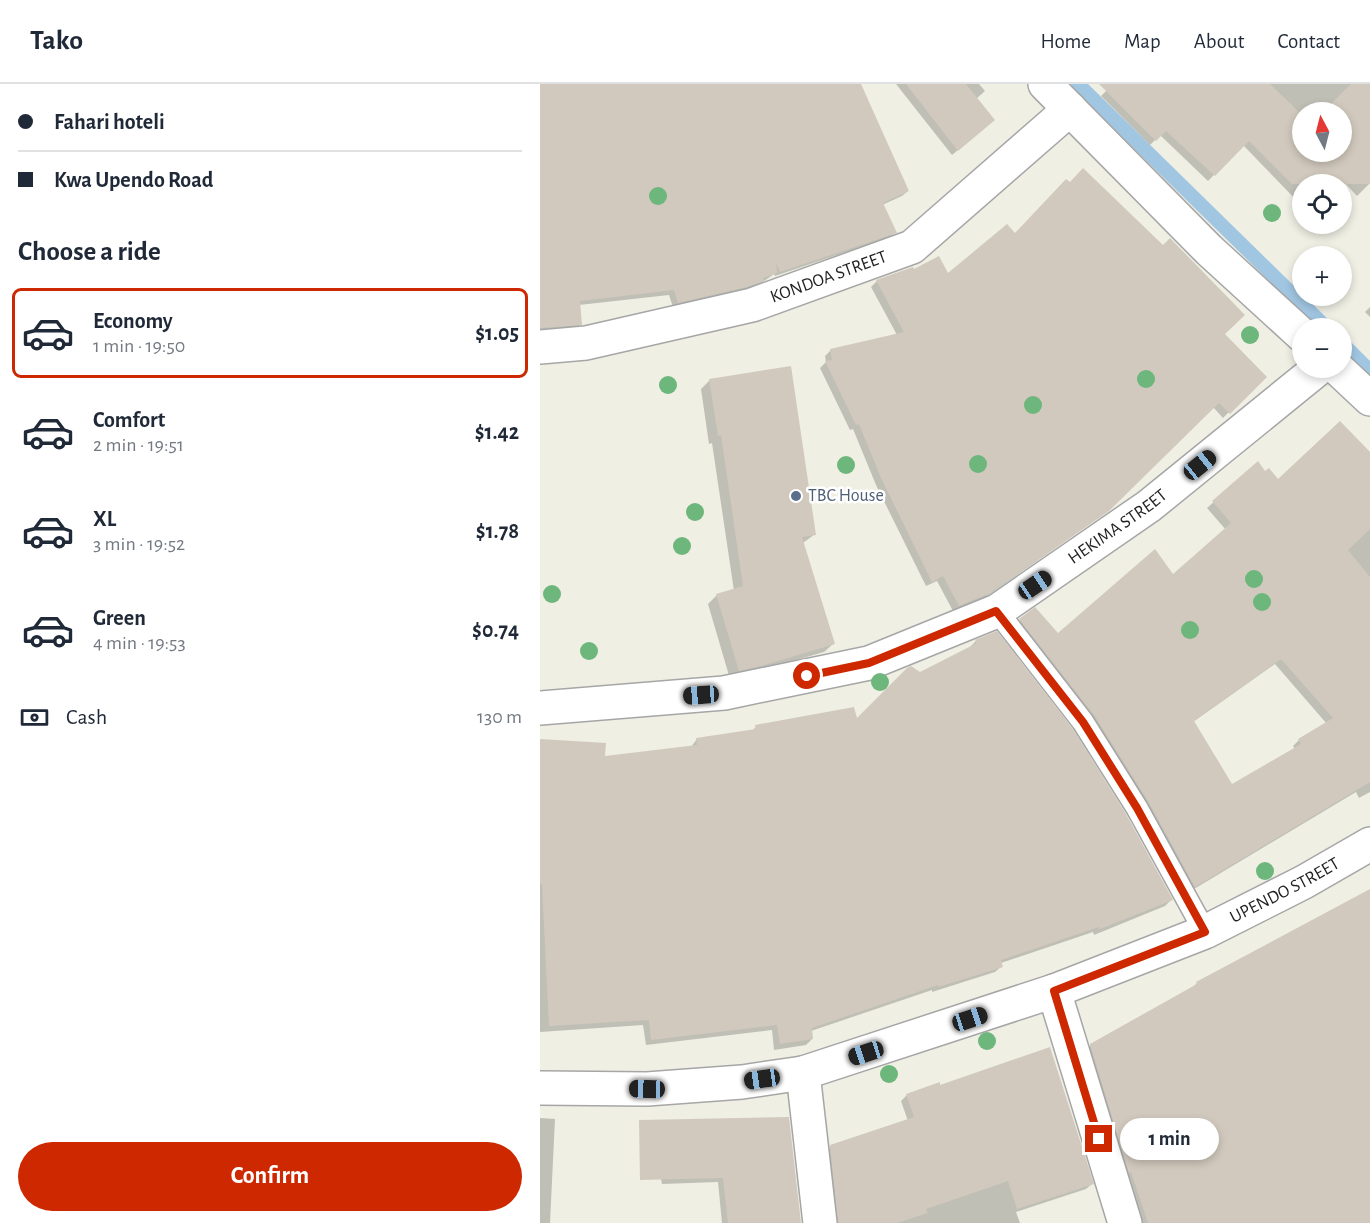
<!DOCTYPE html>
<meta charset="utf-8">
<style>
body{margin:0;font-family:"Alegreya Sans",sans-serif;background:#f6f6f7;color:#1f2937;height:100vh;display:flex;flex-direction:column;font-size:22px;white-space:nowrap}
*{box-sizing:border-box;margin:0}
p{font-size:20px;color:#747a83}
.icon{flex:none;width:33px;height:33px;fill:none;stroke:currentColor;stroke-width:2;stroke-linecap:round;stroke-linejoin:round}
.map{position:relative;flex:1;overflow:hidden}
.side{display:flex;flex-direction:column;background:#fff;width:540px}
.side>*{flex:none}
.top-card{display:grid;align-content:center;height:132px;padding:0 18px;background:#fff}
.needle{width:39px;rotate:353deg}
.buttons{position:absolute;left:752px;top:18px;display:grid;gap:12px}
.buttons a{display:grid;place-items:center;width:60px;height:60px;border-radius:50%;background:#fff;box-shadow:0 3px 9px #0003;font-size:30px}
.end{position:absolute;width:27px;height:27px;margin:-14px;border:8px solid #cd2800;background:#fff;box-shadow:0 0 0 3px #fff}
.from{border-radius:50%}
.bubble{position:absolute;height:42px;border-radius:21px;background:#fff;box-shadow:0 3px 9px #0003;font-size:20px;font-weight:700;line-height:42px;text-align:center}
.car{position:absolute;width:18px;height:36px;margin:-18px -9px;border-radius:8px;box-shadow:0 0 4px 2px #0007;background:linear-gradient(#222 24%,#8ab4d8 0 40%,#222 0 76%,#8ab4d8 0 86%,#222 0)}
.top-card b{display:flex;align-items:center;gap:21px;height:57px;font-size:22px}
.top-card b+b{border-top:2px solid #e0e1e3}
.top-card i{width:15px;height:15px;background:#1f2937}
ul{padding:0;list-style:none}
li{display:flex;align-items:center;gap:18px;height:90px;margin:0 12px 9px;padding:0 6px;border:3px solid transparent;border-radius:9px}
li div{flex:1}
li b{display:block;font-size:22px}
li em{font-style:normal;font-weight:700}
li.on{border-color:#cd2800}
li>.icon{width:54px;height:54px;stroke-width:1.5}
h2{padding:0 18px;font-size:27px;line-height:72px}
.pay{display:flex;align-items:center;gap:15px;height:66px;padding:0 18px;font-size:22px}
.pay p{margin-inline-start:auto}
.cta{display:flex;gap:12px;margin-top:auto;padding:12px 18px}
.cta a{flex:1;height:69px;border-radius:36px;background:#cd2800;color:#fff;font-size:24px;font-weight:700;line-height:69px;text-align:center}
header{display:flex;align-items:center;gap:36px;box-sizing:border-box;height:84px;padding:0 30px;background:#fff;border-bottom:2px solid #e0e1e3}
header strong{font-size:28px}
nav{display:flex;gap:33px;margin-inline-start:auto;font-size:21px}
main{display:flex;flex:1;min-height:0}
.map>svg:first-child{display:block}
.shadow{fill:#0003;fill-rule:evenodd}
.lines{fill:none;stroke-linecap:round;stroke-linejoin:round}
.stream{stroke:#a1c6e2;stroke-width:14}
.building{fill:#d1c9bd;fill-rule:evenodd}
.lane-casing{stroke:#a6a6a6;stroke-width:24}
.street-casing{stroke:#a6a6a6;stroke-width:36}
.lane{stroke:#fff;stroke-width:21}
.street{stroke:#fff;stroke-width:33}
.tree{fill:#6db67c}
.route{stroke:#cd2800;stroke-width:8}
.service-dot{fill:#5c6f8a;stroke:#fff;stroke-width:2}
.labels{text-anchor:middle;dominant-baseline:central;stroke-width:5;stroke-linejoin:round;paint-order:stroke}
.street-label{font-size:18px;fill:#1f1f1f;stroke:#fff}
.service-label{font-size:18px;fill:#4e5e75;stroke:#fff;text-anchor:start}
</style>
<header>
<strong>Tako</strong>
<nav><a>Home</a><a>Map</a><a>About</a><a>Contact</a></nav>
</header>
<main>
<section class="side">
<div class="top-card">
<b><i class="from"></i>Fahari hoteli</b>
<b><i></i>Kwa Upendo Road</b>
</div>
<h2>Choose a ride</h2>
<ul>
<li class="on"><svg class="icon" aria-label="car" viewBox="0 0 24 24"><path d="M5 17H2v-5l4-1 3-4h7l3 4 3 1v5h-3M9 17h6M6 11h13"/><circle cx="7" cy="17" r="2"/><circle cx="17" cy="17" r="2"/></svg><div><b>Economy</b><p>1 min · 19:50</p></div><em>$1.05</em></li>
<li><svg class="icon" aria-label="car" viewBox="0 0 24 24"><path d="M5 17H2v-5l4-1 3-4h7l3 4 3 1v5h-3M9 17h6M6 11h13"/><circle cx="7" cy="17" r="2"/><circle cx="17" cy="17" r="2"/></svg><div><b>Comfort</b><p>2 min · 19:51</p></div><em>$1.42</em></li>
<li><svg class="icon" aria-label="car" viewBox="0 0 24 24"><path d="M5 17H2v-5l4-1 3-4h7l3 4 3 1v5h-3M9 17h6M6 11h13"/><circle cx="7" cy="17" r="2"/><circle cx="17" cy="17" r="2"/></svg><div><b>XL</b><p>3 min · 19:52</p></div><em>$1.78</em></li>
<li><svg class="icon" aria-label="car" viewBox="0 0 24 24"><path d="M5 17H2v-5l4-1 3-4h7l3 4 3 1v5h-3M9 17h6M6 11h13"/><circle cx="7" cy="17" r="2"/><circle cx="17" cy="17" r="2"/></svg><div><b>Green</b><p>4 min · 19:53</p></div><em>$0.74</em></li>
</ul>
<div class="pay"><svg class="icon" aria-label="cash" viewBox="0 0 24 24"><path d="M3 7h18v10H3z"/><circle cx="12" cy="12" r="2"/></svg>Cash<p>130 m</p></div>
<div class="cta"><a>Confirm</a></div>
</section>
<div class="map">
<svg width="830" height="1139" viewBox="0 0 830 1139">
<rect width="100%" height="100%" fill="#f0efe4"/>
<g class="shadow">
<path d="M0 0H320L368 107 362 112 342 121 355 148 350 153 235 192 234 190 217 202 200 208 133 223 129 211 39 221 41 240 35 245 0 249Z"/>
<path d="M356 0H439L445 7 436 15 448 41 412 71Z"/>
<path d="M573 0H830V99L817 112 800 94 793 100H762V122L703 61 668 97 620 51 610 61 561 12ZM762 28H801V68H762Z"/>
<path d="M475 151 683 250 724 293 683 334 673 323 561 432 441 516 413 527 397 497 386 502 336 401 313 345 310 346 280 284 286 278 285 272 291 266 357 251 331 203 337 197 374 187 408 192Z"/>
<path d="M830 223V233L825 228Z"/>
<path d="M170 296 275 450 263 459 293 560 284 568 190 595 168 520 177 511 194 507 172 359 169 360 161 305Z"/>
<path d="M830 371V708L819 714 816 708 649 808 474 542 480 536 518 551 633 492 686 446 667 424 717 379 725 389 738 397ZM735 580 787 640 759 656 753 662 755 665 692 702 653 638Z"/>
<path d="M436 557 631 816 625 822 554 851 553 848 461 879 462 882 455 888 392 908V906L271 947 272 955 266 961 234 966 232 946 106 961 103 941 0 948V657L64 674 151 663 157 655 211 648 216 643 317 637 380 590 429 564Z"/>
<path d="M830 816V1139H601L545 967 551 961 651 905 657 899Z"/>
<path d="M367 1011 552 1100 546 1105 476 1128 480 1139H293L285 1068 291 1062 368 1037 361 1017Z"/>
<path d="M0 1034 15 1035 10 1139H0Z"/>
<path d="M110 1043 260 1139H182L178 1098 122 1100Z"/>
</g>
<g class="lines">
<g class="stream">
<path d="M538 0 787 244"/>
<path d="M801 258 830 287"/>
</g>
</g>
<g class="building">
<path d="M0 0H321L369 107 343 119 357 149 240 188 236 179 237 189 223 194 224 197 207 203 138 219 134 206 40 217 42 241 0 244Z"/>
<path d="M366 0H426L455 36 418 67Z"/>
<path d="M559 0H730L762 31V68H801V28H783L811 0H830V100H752L709 57 675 92 626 47 616 57Z"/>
<path d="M543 84 623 161 630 154 705 231 685 250 727 293 690 330 679 319 569 427 448 510 419 522 403 492 392 498 341 394 319 340 316 341 285 277 292 276 290 265 364 248 336 196 373 183 374 185 399 172 408 189 467 140 475 149 526 95 530 98Z"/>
<path d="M251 282 276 451 262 453 295 560 221 582 199 587 176 510 203 502 181 351 178 352 169 295Z"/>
<path d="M800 337 830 368V445L808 466 830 493V698L655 803 608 717 554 631 479 535 495 523 518 549 615 465 633 490 691 439 672 417 718 377 725 387 729 384 738 395ZM741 575 793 634 758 655 761 660 692 700 654 637Z"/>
<path d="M457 547 533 645 586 730 633 816 560 845 559 843 461 876 463 883 398 903V901L272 944 273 955 240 960 237 941 111 956 109 936 9 942 2 800H0V655L66 659 65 672 157 661 156 654 216 645 215 641 314 623 317 634 367 584 371 582 380 588 437 559 435 556Z"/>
<path d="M830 805V1139H608L591 1088 589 1089 550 960 657 900 656 898Z"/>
<path d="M510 963 554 1100 477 1125 468 1097 386 1125 388 1129 357 1139H298L290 1061 374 1033 366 1010 400 998V1001Z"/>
<path d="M249 1033 261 1139H188L183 1094 100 1096 99 1036Z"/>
</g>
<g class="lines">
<defs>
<path id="lane" d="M457 527 543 638 597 724 665 848"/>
<g id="street">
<path d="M505 0 669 166 762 251"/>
<path id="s1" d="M0 263 46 259 212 221 372 163 530 25"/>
<path d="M797 284 830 315"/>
<path id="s2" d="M0 624 184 609 329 579 457 527 609 422 779 284"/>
<path d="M514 907 585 1139"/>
<path d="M263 989 280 1139"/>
<path id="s3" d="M0 1004 107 1005 202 998 263 989 514 907 665 848 764 798 830 760"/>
</g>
</defs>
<use href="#lane" class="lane-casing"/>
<use href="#street" class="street-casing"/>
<use href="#lane" class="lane"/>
<use href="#street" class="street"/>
</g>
<g class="tree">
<circle cx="118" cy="112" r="9"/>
<circle cx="732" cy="129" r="9"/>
<circle cx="710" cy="251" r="9"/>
<circle cx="606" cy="295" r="9"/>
<circle cx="128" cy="301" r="9"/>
<circle cx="493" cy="321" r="9"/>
<circle cx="438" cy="380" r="9"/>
<circle cx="306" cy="381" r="9"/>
<circle cx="155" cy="428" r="9"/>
<circle cx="142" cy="462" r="9"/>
<circle cx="714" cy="495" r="9"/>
<circle cx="12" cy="510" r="9"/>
<circle cx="722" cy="518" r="9"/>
<circle cx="650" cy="546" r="9"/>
<circle cx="49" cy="567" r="9"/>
<circle cx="340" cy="598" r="9"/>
<circle cx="725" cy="787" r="9"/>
<circle cx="447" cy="957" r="9"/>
<circle cx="349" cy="990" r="9"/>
</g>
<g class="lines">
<path class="route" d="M267 592 329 579 456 527 543 638 597 724 665 848 514 907 559 1055"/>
</g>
<circle class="service-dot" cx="256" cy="412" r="6"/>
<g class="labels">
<g class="street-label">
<text stroke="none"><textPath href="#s1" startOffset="298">KONDOA STREET</textPath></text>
<text stroke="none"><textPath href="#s2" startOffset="618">HEKIMA STREET</textPath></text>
<text stroke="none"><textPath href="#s3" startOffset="780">UPENDO STREET</textPath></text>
</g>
<g class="service-label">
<text x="268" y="412">TBC House</text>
</g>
</g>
</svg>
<div class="buttons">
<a><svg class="needle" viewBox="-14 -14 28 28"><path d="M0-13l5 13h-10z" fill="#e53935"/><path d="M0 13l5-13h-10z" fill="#747a83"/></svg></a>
<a><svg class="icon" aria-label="locate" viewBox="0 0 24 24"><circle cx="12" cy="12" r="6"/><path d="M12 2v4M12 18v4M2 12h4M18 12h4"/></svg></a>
<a>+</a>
<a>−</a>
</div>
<i class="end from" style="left:267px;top:592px"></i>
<i class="end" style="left:559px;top:1055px"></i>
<div class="bubble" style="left:580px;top:1034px;width:99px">1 min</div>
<i class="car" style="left:660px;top:381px;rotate:51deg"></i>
<i class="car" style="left:495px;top:501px;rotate:56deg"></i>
<i class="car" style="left:161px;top:611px;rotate:266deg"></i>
<i class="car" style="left:430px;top:935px;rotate:72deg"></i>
<i class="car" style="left:326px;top:969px;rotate:252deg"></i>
<i class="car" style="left:222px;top:995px;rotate:262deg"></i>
<i class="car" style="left:107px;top:1005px;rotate:271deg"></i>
</div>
</main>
